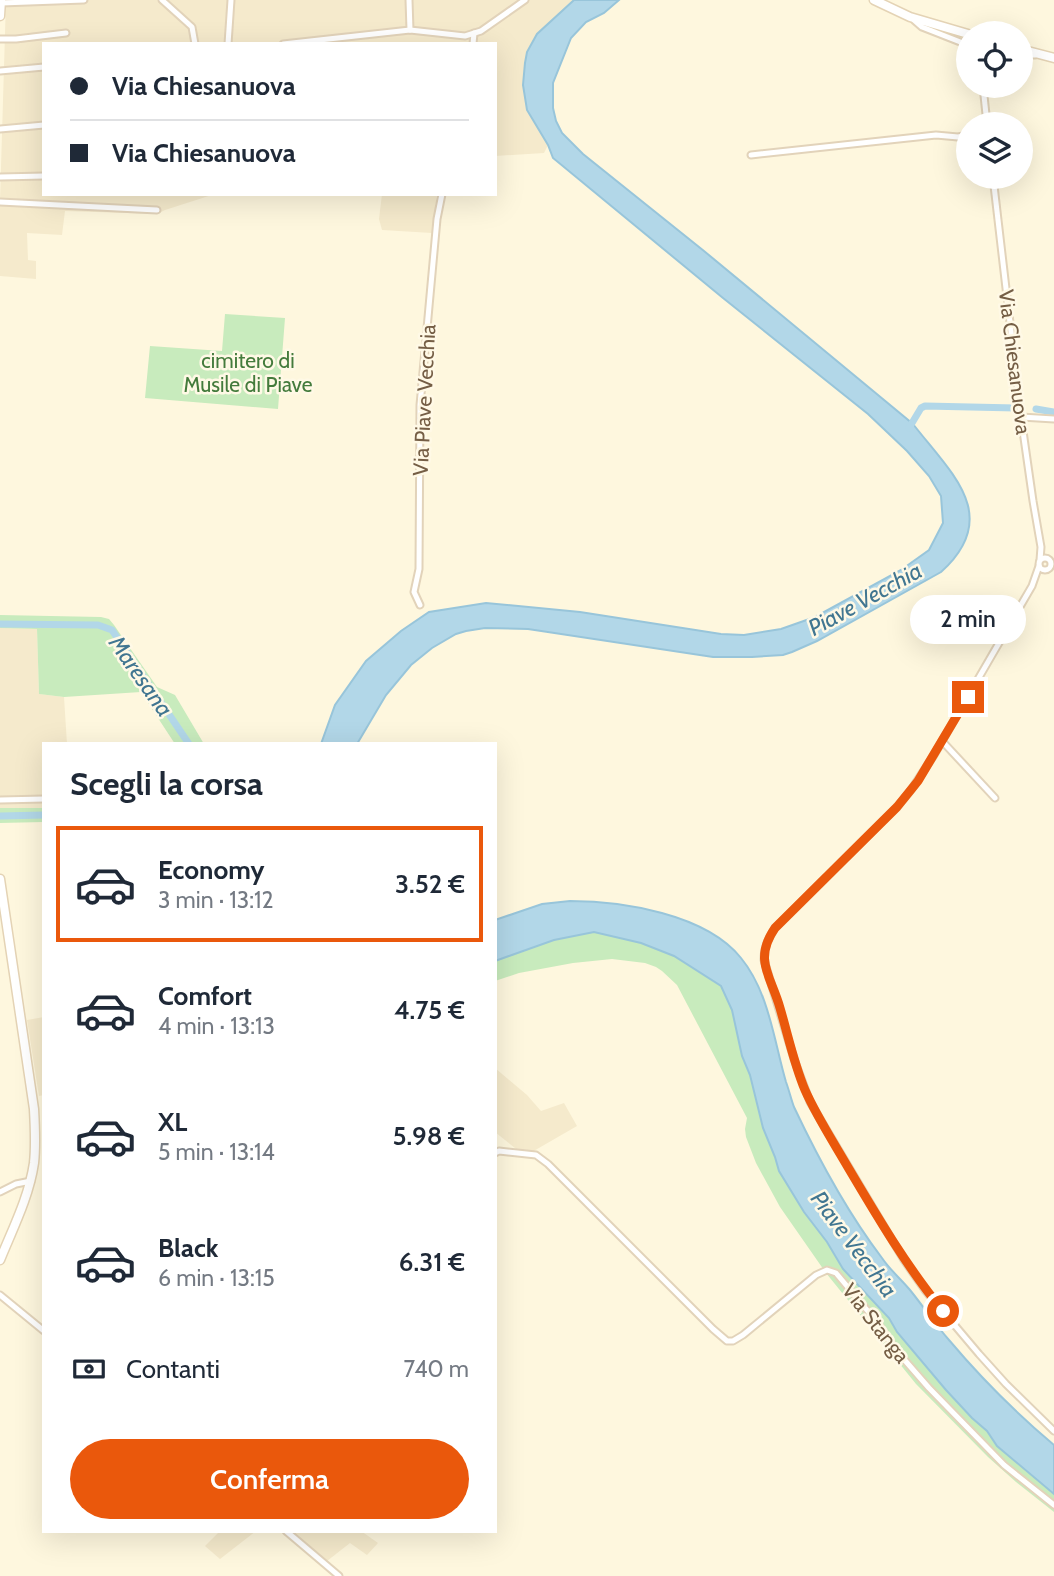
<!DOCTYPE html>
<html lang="it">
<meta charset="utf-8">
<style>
body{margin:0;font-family:Cabin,sans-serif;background:#f6f6f7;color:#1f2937;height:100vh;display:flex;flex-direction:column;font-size:26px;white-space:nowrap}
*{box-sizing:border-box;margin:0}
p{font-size:23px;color:#747a83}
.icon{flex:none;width:38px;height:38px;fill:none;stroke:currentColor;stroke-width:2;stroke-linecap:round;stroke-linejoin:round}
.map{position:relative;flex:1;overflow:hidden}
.side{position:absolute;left:42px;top:742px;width:455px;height:791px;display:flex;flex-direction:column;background:#fff;border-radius:0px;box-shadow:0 7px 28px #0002}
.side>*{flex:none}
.guide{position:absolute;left:42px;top:42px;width:455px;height:154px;border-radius:0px;box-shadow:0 7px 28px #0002;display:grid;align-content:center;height:154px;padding:0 28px;background:#fff}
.fabs{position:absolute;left:956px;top:21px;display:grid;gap:14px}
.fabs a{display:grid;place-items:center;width:77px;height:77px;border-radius:50%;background:#fff;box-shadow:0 7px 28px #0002;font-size:35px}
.end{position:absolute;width:32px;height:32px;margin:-16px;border:9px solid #ea580c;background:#fff;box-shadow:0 0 0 4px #fff}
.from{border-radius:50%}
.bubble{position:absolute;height:49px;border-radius:24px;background:#fff;box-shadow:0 7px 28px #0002;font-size:23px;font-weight:600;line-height:49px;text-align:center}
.guide b{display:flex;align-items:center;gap:24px;height:66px;font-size:26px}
.guide b+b{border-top:2px solid #e0e1e3}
.guide i{width:18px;height:18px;background:#1f2937}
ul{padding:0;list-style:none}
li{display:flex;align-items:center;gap:21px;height:116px;margin:0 14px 10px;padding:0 14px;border:4px solid transparent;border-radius:0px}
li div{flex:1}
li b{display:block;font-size:26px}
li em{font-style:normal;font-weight:600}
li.current{border-color:#ea580c}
li>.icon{width:63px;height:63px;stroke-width:1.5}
h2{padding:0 28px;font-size:32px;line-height:84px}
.pay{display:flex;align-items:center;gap:18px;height:77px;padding:0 28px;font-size:26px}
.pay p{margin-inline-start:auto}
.button{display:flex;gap:14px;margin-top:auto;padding:14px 28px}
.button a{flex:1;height:80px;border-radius:42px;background:#ea580c;color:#fff;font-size:28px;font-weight:600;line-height:80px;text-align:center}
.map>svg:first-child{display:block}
.residential{fill:#f5eacc}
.green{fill:#c8ebbd}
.water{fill:#b2d7e8;stroke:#98c5da;stroke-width:2}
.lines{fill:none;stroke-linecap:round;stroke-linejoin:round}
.canal{stroke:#b2d7e8;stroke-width:7}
.street-casing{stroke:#e2d3ba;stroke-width:9}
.secondary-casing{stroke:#e4d3b5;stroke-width:11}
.street{stroke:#fff;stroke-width:5}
.secondary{stroke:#fff;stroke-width:8}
.route{stroke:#ea580c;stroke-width:9}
.labels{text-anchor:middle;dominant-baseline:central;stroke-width:5;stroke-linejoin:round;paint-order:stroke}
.park-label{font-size:21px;fill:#447b3c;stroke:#fff9e6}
.street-label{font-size:21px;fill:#755e45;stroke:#fff9e6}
.water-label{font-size:23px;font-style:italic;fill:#417691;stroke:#fff9e6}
</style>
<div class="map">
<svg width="1054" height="1576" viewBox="0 0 1054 1576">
<rect width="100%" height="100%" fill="#fef7de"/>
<g class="residential">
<path d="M6 0H574L537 34 527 52 523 85 527 110 548 145 544 153 495 156V44H44V194H215L165 210 157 214 65 211 62 235 27 233 28 260 36 261V279L0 276V201Z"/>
<path d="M382 194H437L432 233 382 230 379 219Z"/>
<path d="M0 628 37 629 39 694 64 697 67 744H44V808H0Z"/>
<path d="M44 1017V1095L39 1096 27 1020Z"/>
<path d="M495 1068 527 1095 541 1111 564 1103 577 1126 525 1156 495 1132Z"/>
<path d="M220 1531H256L220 1559 205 1546Z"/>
<path d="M290 1531H361L378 1543 367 1555 350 1543 327 1561Z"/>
</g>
<g class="green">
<path d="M225 314 285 318 278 409 145 398 150 346 222 351Z"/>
<path d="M0 615 101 617 109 619 114 625 157 687 175 695 204 744H175L141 692 64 697 39 694 37 629 0 628Z"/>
<path d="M0 808H44V822L0 823Z"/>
<path d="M594 932 641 943 674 956 721 986 732 1010 742 1056 750 1075 763 1128 775 1157 779 1171 804 1212 827 1242 843 1269 889 1318 897 1332 972 1418 987 1431 997 1446 1054 1494V1512L1016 1482 988 1457 916 1384 826 1273 780 1207 756 1163 746 1137 745 1129 747 1118 677 985 662 971 656 967 645 963 612 959 573 963 519 973 495 981V961L554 940Z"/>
</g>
<g class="water">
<path d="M574 0H619L604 13 586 22 571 38 553 83V108L556 121 562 133 583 154 704 251 913 424C951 473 1003 516 941 572L817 641 792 652 783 655 752 657H713L528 629 485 628 466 631 456 634 432 648 411 665 386 695 357 744H321L335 705 366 661 401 631 429 612 486 603 580 612 721 634 744 635 781 629 815 617 901 570 929 550 943 523 941 496 929 476 907 451 868 414 723 298 553 158 548 145 527 110 523 85 525 63 527 52 537 34Z"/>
<path d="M570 901C622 901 706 914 741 958 769 992 774 1041 786 1082 789 1090 791 1099 794 1107 819 1160 847 1212 882 1258 890 1270 901 1279 910 1290 923 1306 935 1324 949 1340 981 1378 1016 1413 1054 1445V1494L997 1446 987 1431 972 1418 946 1390 897 1332 889 1318 843 1269 827 1242 804 1212 779 1171 775 1157 763 1128 750 1075 742 1056 732 1010 721 986 674 956 641 943 594 932 554 940 495 961V920L542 904Z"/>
</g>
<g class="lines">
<g class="canal">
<path d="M1036 409 1054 412"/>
<path d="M909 428 921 408 925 406 1016 408"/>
<path d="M0 624 98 625 112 630 189 744"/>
<path d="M0 816 44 815"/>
</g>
<defs>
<g id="street">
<path d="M162 0 192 27 195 44"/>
<path d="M409 0 410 30"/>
<path d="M1 3 84 0"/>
<path d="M914 20 922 27 968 45"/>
<path d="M0 39H16L66 33"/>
<path d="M228 44 231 0"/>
<path d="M283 44 410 30 465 36 481 31 525 0"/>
<path d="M473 44 474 33"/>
<path d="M1020 55H1035"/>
<path d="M0 71 44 67"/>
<path d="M983 86 987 124"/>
<path d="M0 129 44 125"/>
<path d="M751 155 936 135 958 137 968 135"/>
<path d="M0 177 44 176"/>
<path d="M993 177 1021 417 1033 501 1041 547 1040 560"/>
<path d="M0 202 157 210"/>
<path d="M1021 417 1054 419"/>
<circle cx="1045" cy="564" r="6"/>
<path d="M1039 566 1032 586 934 755 911 790 897 807 775 928C768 939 764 947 764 960L794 1059 810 1102 904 1260 925 1290 979 1354 1006 1384 1054 1431"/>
<path d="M420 605 414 592 419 569 420 405 437 219 442 194"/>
<path d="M942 741 995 798"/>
<path d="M0 800 44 799"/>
<path d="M495 1153 499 1151 536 1155 548 1164 713 1329 727 1341H733L743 1335 816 1275 827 1270 836 1273 877 1322 895 1349 929 1388 1004 1465 1054 1505"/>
<path d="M0 1192 16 1184 31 1181"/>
<path d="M0 1295 44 1331"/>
<path d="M286 1531 339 1576"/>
</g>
<g id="secondary">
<path d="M874 0 910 17 968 34"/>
<path d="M0 16 1 0"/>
<path d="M1020 49 1054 58"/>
<path d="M0 879 34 1109C35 1127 36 1145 34 1163 29 1197 13 1228 0 1260"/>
</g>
</defs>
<use href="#street" class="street-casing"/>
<use href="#secondary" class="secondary-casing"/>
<use href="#street" class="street"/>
<use href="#secondary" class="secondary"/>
</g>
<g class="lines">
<path class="route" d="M943 1311C907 1267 878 1218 849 1169 834 1143 817 1117 805 1090 794 1064 788 1035 780 1008 771 976 753 960 775 928L897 807 918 781 968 697"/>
</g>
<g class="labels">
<g class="park-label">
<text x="248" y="360">cimitero di<tspan x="248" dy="24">Musile di Piave</tspan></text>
</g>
<g class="street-label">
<text transform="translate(1015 362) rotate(83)">Via Chiesanuova</text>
<text transform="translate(424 400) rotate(-87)">Via Piave Vecchia</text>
<text transform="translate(876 1323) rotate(52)">Via Stanga</text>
</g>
<g class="water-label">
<text transform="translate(865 599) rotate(-29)">Piave Vecchia</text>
<text transform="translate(141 676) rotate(55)">Maresana</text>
<text transform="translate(854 1244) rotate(53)">Piave Vecchia</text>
</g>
</g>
</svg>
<div class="fabs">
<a><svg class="icon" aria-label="locate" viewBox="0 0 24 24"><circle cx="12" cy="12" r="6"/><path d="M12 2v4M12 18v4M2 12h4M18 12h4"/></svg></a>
<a><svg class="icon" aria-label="layers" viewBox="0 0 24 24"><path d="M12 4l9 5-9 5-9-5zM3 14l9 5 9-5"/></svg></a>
</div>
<i class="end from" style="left:943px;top:1311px"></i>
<i class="end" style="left:968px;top:697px"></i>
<div class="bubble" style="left:910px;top:595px;width:116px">2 min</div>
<div class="guide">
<b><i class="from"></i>Via Chiesanuova</b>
<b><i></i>Via Chiesanuova</b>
</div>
<section class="side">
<h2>Scegli la corsa</h2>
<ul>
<li class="current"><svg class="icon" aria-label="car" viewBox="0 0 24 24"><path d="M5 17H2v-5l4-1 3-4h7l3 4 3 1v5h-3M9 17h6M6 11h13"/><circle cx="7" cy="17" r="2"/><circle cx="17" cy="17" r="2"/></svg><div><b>Economy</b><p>3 min · 13:12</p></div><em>3.52 €</em></li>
<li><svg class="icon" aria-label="car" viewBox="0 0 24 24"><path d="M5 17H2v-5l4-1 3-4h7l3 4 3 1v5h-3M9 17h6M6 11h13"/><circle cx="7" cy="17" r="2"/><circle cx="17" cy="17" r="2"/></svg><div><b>Comfort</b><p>4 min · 13:13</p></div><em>4.75 €</em></li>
<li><svg class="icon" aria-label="car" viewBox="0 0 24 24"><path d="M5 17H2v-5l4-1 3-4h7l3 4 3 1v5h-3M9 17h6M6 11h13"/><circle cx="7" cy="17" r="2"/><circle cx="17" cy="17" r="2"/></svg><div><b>XL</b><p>5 min · 13:14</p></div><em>5.98 €</em></li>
<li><svg class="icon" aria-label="car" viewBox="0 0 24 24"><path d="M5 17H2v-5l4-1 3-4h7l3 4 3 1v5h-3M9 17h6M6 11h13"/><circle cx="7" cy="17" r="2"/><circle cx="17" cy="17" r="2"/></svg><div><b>Black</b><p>6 min · 13:15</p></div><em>6.31 €</em></li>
</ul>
<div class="pay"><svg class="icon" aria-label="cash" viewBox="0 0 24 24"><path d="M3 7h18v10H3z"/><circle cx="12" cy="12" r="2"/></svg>Contanti<p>740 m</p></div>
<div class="button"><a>Conferma</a></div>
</section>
</div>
